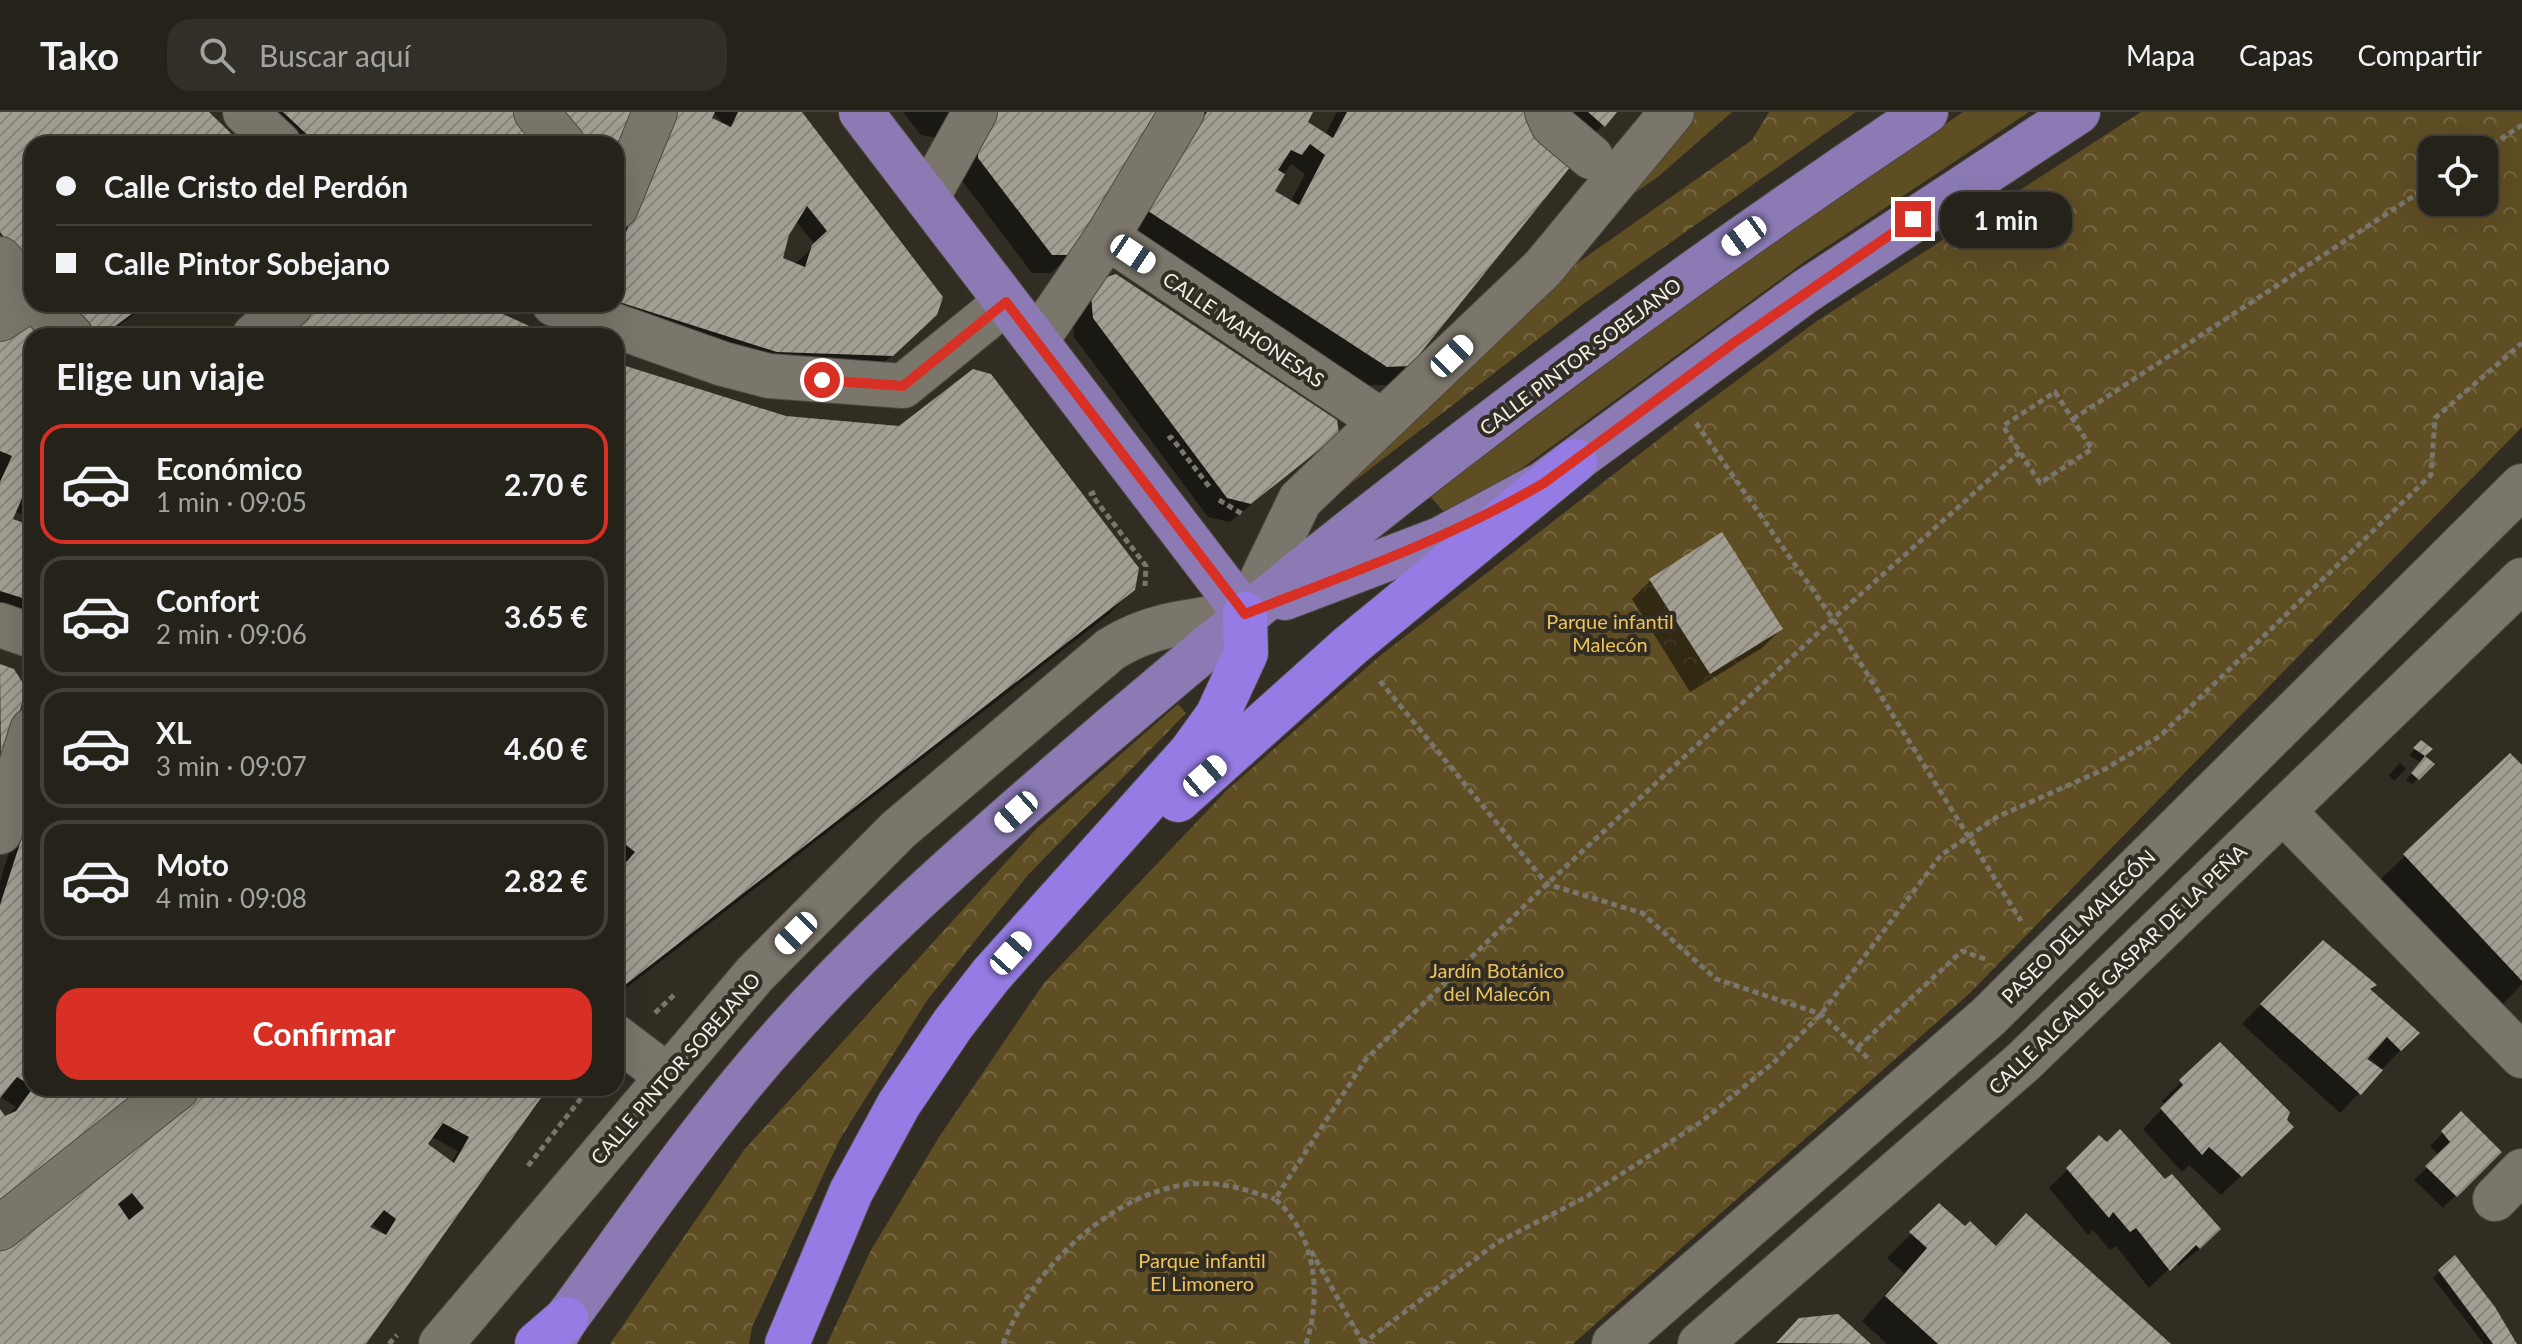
<!DOCTYPE html>
<html lang="es">
<meta charset="utf-8">
<style>
body{margin:0;font-family:Lato,sans-serif;background:#312f27;color:#f1f3f6;height:100vh;display:flex;flex-direction:column;font-size:30px;white-space:nowrap}
*{box-sizing:border-box;margin:0}
p{font-size:26px;color:#a3a4a2}
.icon{flex:none;width:44px;height:44px;fill:none;stroke:currentColor;stroke-width:2;stroke-linecap:round;stroke-linejoin:round}
.map{position:relative;flex:1;overflow:hidden}
.panel{position:absolute;left:24px;top:216px;width:600px;height:768px;display:flex;flex-direction:column;background:#25221a;border-radius:24px;box-shadow:0 8px 32px #0002,0 0 0 2px #423f39}
.panel>*{flex:none}
.hud{position:absolute;left:24px;top:24px;width:600px;height:176px;border-radius:24px;box-shadow:0 8px 32px #0002,0 0 0 2px #423f39;display:grid;align-content:center;height:176px;padding:0 32px;background:#25221a}
.controls{position:absolute;left:2418px;top:24px;display:grid;gap:16px}
.controls a{display:grid;place-items:center;width:80px;height:80px;border-radius:16px;background:#25221a;box-shadow:0 8px 32px #0002,0 0 0 2px #423f39;font-size:40px}
.end{position:absolute;width:36px;height:36px;margin:-18px;border:10px solid #d93025;background:#fff;box-shadow:0 0 0 4px #fff}
.from{border-radius:50%}
.bubble{position:absolute;height:56px;border-radius:24px;background:#25221a;box-shadow:0 8px 32px #0002,0 0 0 2px #423f39;font-size:26px;font-weight:700;line-height:56px;text-align:center}
.car{position:absolute;width:24px;height:48px;margin:-24px -12px;border-radius:10px;box-shadow:0 0 6px 2px #0007;background:linear-gradient(#fff 24%,#345 0 40%,#fff 0 76%,#345 0 86%,#fff 0)}
.hud b{display:flex;align-items:center;gap:28px;height:76px;font-size:30px}
.hud b+b{border-top:2px solid #423f39}
.hud i{width:20px;height:20px;background:#f1f3f6}
ul{padding:0;list-style:none}
li{display:flex;align-items:center;gap:24px;height:120px;margin:0 16px 12px;padding:0 16px;border:4px solid #423f39;border-radius:24px}
li div{flex:1}
li b{display:block;font-size:30px}
li em{font-style:normal;font-weight:700}
li.selected{border-color:#d93025}
li>.icon{width:72px;height:72px;stroke-width:1.5}
h2{padding:0 32px;font-size:36px;line-height:96px}
.primary-button{display:flex;gap:16px;margin-top:auto;padding:16px 32px}
.primary-button a{flex:1;height:92px;border-radius:24px;background:#d93025;color:#fff;font-size:32px;font-weight:700;line-height:92px;text-align:center}
header{display:flex;align-items:center;gap:48px;box-sizing:border-box;height:112px;padding:0 40px;background:#25221a;border-bottom:2px solid #423f39}
header strong{font-size:38px}
nav{display:flex;gap:44px;margin-inline-start:auto;font-size:28px}
.search{width:560px;height:72px;background:#312f27;display:flex;align-items:center;gap:20px;box-sizing:border-box;padding:0 28px;border-radius:24px;color:#a3a4a2;font-size:30px}
.map>svg:first-child{display:block}
.grass{fill:#5f4d23}
.park{fill:url(#park-crowns);fill-rule:evenodd}
.shadow{fill:#0007;fill-rule:evenodd}
.building{fill:url(#building-hatch);fill-rule:evenodd}
.lines{fill:none;stroke-linecap:round;stroke-linejoin:round}
.minor-casing{stroke:#4d4a41;stroke-width:46}
.major-casing{stroke:#4d4a41;stroke-width:46}
.highway-casing{stroke:#4d4a41;stroke-width:46}
.path{stroke:#79766d;stroke-width:5;stroke-dasharray:6 4;stroke-linecap:butt}
.minor{stroke:#7b766b;stroke-width:44}
.major{stroke:#8b7ab4;stroke-width:44}
.highway{stroke:#957ce4;stroke-width:44}
.route{stroke:#d93025;stroke-width:10}
.labels{text-anchor:middle;dominant-baseline:central;stroke-width:8;stroke-linejoin:round;paint-order:stroke}
.street-label{font-size:20px;fill:#f2f0e9;stroke:#312d23}
.park-label{font-size:20px;fill:#efc359;stroke:#312d23}
</style>
<header>
<strong>Tako</strong>
<div class="search"><svg class="icon" aria-label="search" viewBox="0 0 24 24"><circle cx="10" cy="10" r="6"/><path d="M15 15l6 6"/></svg>Buscar aquí</div>
<nav><a>Mapa</a><a>Capas</a><a>Compartir</a></nav>
</header>
<div class="map">
<svg width="2522" height="1232" viewBox="0 0 2522 1232">
<defs>
<pattern id="park-crowns" width="20" height="18" patternUnits="userSpaceOnUse" patternTransform="scale(2)"><rect width="20" height="18" fill="#5f4d23"/><path d="M2 6a3 3 0 1 1 6 0M12 15a3 3 0 1 1 6 0" fill="none" stroke="#766743"/></pattern>
<pattern id="building-hatch" width="6" height="6" patternUnits="userSpaceOnUse" patternTransform="scale(2)"><rect width="6" height="6" fill="#a39e92"/><path d="M-1 1l2-2M0 6l6-6M5 7l2-2" fill="none" stroke="#88847b"/></pattern>
</defs>
<rect width="100%" height="100%" fill="#312d23"/>
<path class="grass" d="M1963 0H2029L1807 148 1492 378 1443 399 1430 384 1755 141Z"/>
<g class="park">
<path d="M1680 0H1732L1659 64 1598 107Z"/>
<path d="M1769 0H1856L1586 190 1326 391 1546 173 1752 28Z"/>
<path d="M2141 0H2522V315L1970 881 1573 1232H827L871 1138 939 1025 1044 871 1227 678 1381 543 1690 303 1817 209ZM2432 38H2484V90H2432Z"/>
<path d="M1178 592 1186 601 1028 763 928 887 840 1027 752 1215 749 1232H610L744 1038 1037 716Z"/>
</g>
<g class="shadow">
<path d="M98 0H205L239 32H61Z"/>
<path d="M258 0H510L537 32H290Z"/>
<path d="M664 0H800L915 221 872 262 760 259 616 192V128ZM715 2 726 15 709 6ZM795 108 815 133 794 153 780 147Z"/>
<path d="M903 0H963L938 26 921 23Z"/>
<path d="M983 0 1071 142 1051 161H1032L960 66Z"/>
<path d="M1201 0H1311L1305 11 1325 23 1337 0H1524L1408 253 1389 273H1367L1125 124ZM1291 52 1305 62 1290 91 1272 80Z"/>
<path d="M1550 0H1615L1584 33Z"/>
<path d="M1101 168 1337 321 1230 410 1208 405 1074 225 1072 205Z"/>
<path d="M38 192H148L105 224H54Z"/>
<path d="M32 224V502L0 504V229ZM14 399 28 405 24 413 10 408Z"/>
<path d="M616 253 1133 477 1108 503 616 884Z"/>
<path d="M1651 468 1781 517 1762 536 1690 580 1632 487Z"/>
<path d="M0 554 12 558 0 665Z"/>
<path d="M2421 631 2430 637 2423 645 2432 652 2412 672 2406 668 2421 651 2409 643Z"/>
<path d="M2510 644 2522 656V872L2500 895 2380 768Z"/>
<path d="M2400 651 2406 657 2394 669 2389 663Z"/>
<path d="M32 667V976H157L0 1102V1000L5 1006 16 995 0 985V769Z"/>
<path d="M2323 830 2368 878 2417 921 2340 1001 2242 912ZM2367 943 2380 956 2379 958 2364 947Z"/>
<path d="M2181 970 2284 1008 2291 1015 2221 1083 2189 1053 2182 1060 2143 1017 2166 993 2162 989Z"/>
<path d="M206 976H410L416 981 420 976H545L364 1232H0V1139ZM432 1025 458 1039 451 1051 426 1033ZM370 1110 389 1125 359 1124Z"/>
<path d="M2461 1002 2499 1040 2443 1096 2414 1068 2439 1044 2430 1034Z"/>
<path d="M2099 1026 2200 1136 2179 1154 2175 1151 2149 1176 2116 1134 2110 1138 2093 1118 2088 1123 2049 1076Z"/>
<path d="M1939 1094 1995 1136 2168 1232H1887L1862 1209 1904 1161 1887 1146Z"/>
<path d="M2439 1160 2513 1232H2484L2433 1166Z"/>
<path d="M1837 1204 1868 1232H1776L1800 1208Z"/>
</g>
<g class="building">
<path d="M0 0H209L242 32H94L87 24 78 32 66 28 61 32H32V157L0 120Z"/>
<path d="M283 0H513L540 32H317Z"/>
<path d="M555 0H638L616 48V32H583Z"/>
<path d="M671 0H715L712 6 731 15 738 0H802L943 185 937 203 893 244 777 240 616 189V147ZM807 94 827 119 812 133 805 155 783 146 789 123Z"/>
<path d="M989 0H1158L1072 143H1052L978 46V24Z"/>
<path d="M1207 0H1313L1308 10 1333 26 1347 0H1527L1571 54 1410 254 1387 255 1148 99ZM1310 32 1325 43 1299 93 1275 79 1285 62 1278 58 1291 38 1302 43Z"/>
<path d="M1588 0H1617L1605 15Z"/>
<path d="M1116 162 1337 308 1339 322 1251 392 1227 386 1093 206 1091 184 1100 167Z"/>
<path d="M62 192H145L102 224H90Z"/>
<path d="M321 192H481L551 224H278Z"/>
<path d="M34 204 51 224H32V380L26 377 13 407 32 414V489L0 479V370L12 344 0 339V227Z"/>
<path d="M616 251 786 304 899 314 973 257 991 262 1139 456 1135 478 616 880V762L635 740 616 725Z"/>
<path d="M1722 420 1783 517 1710 562 1649 467Z"/>
<path d="M0 552 14 557 26 576 1 669Z"/>
<path d="M2421 628 2433 637 2425 644 2435 652 2419 668 2411 661 2425 644 2413 636Z"/>
<path d="M2510 641 2522 653V869L2403 742Z"/>
<path d="M31 697 32 974 17 965 0 986V793Z"/>
<path d="M2323 828 2377 873 2370 877 2420 921 2401 939 2387 925 2367 947 2383 958 2361 983 2260 892Z"/>
<path d="M2220 930 2290 1000 2287 1008 2294 1015 2242 1065 2209 1035 2202 1043 2160 996 2183 973 2179 968Z"/>
<path d="M33 976H154L0 1101V997L5 1004 16 999Z"/>
<path d="M203 976H412L418 981 421 976H548L366 1232H0V1137ZM443 1011 469 1025 454 1051 428 1032ZM132 1081 144 1096 129 1108 118 1092ZM384 1098 396 1107 386 1123 370 1115Z"/>
<path d="M2461 999 2502 1040 2457 1085 2425 1054 2450 1030 2441 1019Z"/>
<path d="M2120 1017 2165 1067 2172 1062 2221 1117 2200 1137 2196 1133 2170 1159 2136 1116 2130 1120 2113 1100 2109 1106 2066 1056 2099 1023 2107 1030Z"/>
<path d="M1939 1091 1965 1114 1970 1109 1996 1134 2026 1101 2171 1232H1938L1885 1184 1927 1136 1909 1120Z"/>
<path d="M2455 1143 2495 1195 2517 1232H2493L2438 1158Z"/>
<path d="M1838 1202 1871 1232 1776 1231 1799 1206Z"/>
</g>
<g class="lines">
<defs>
<g id="minor">
<path d="M245 0 279 32"/>
<path d="M536 0 563 32"/>
<path d="M1547 0 1553 13 1591 45"/>
<path d="M927 86 975 0"/>
<path d="M616 95 655 0"/>
<path d="M1107 125 1380 308"/>
<path d="M0 147 32 184"/>
<path d="M40 192 71 224"/>
<path d="M554 192 723 252 769 264 903 274 1006 190"/>
<path d="M0 207 32 186"/>
<path d="M254 224 291 192"/>
<path d="M1036 229 1107 125 1182 0"/>
<path d="M0 513 32 524"/>
<path d="M2283 699 2522 944"/>
<path d="M0 720 32 618"/>
<path d="M616 925 666 963"/>
<path d="M2495 1087 2522 1059"/>
<path d="M0 1116 177 976"/>
<path d="M441 1232 755 862 898 718 1111 537C1152 511 1197 508 1245 502L1300 388 1543 156 1672 0"/>
<path d="M1614 1232 1988 905 2522 374"/>
<path d="M1700 1232 2023 950 2522 468"/>
</g>
<g id="major">
<path d="M861 0 1245 502"/>
<path d="M1285 486 1440 427 1544 371 1806 179 2078 0"/>
<path d="M551 1232 566 1207C620 1134 672 1057 730 986 840 848 979 730 1113 615 1371 394 1643 189 1926 0"/>
</g>
<g id="highway">
<path d="M1178 688 1351 533 1575 349"/>
<path d="M537 1232 566 1207"/>
<path d="M787 1232 851 1080 899 992 953 912 991 863 1191 640 1217 604 1246 541 1245 502"/>
</g>
</defs>
<use href="#minor" class="minor-casing"/>
<use href="#major" class="major-casing"/>
<use href="#highway" class="highway-casing"/>
<g class="path">
<path d="M2484 38 2522 13"/>
<path d="M2055 280 2092 337 2040 371 2003 314Z"/>
<path d="M2073 307 2432 72"/>
<path d="M1696 311 1833 507 2021 809"/>
<path d="M1168 327 1171 325 1211 377"/>
<path d="M1095 380 1091 382 1146 454 1145 474"/>
<path d="M1219 388 1244 403"/>
<path d="M1380 569 1547 772 1642 801 1716 867 1821 902 1871 949"/>
<path d="M655 901 674 883"/>
<path d="M1858 935 1962 839 1985 847"/>
<path d="M528 1054 589 976"/>
<path d="M1311 1139 1363 1231"/>
<path d="M389 1232 397 1223"/>
<path d="M1003 1232C1030 1160 1110 1080 1191 1072 1221 1069 1247 1078 1275 1087"/>
<path d="M1306 1232C1322 1182 1316 1123 1275 1087L1366 947 1547 772 1833 507 2020 340"/>
<path d="M1362 1232 1498 1130 1586 1085 1701 1010 1773 951 1821 902 1941 743 1997 705 2105 657 2160 624 2431 363 2435 306 2522 231"/>
</g>
<use href="#minor" class="minor"/>
<use href="#major" class="major"/>
<use href="#highway" class="highway"/>
</g>
<g class="lines">
<path class="route" d="M822 268 903 274 1006 190 1245 502C1348 462 1449 427 1544 371L1735 230 1913 107"/>
</g>
<g class="labels">
<g class="street-label">
<text transform="translate(1244 217) rotate(34)">CALLE MAHONESAS</text>
<text transform="translate(1580 244) rotate(-37)">CALLE PINTOR SOBEJANO</text>
<text transform="translate(2078 814) rotate(-45)">PASEO DEL MALECÓN</text>
<text transform="translate(2117 857) rotate(-44)">CALLE ALCALDE GASPAR DE LA PEÑA</text>
<text transform="translate(675 956) rotate(-49)">CALLE PINTOR SOBEJANO</text>
</g>
<g class="park-label">
<text x="1610" y="509">Parque infantil<tspan x="1610" dy="23">Malecón</tspan></text>
<text x="1497" y="858">Jardín Botánico<tspan x="1497" dy="23">del Malecón</tspan></text>
<text x="1202" y="1148">Parque infantil<tspan x="1202" dy="23">El Limonero</tspan></text>
</g>
</g>
</svg>
<div class="controls">
<a><svg class="icon" aria-label="locate" viewBox="0 0 24 24"><circle cx="12" cy="12" r="6"/><path d="M12 2v4M12 18v4M2 12h4M18 12h4"/></svg></a>
</div>
<i class="end from" style="left:822px;top:268px"></i>
<i class="end" style="left:1913px;top:107px"></i>
<div class="bubble" style="left:1940px;top:80px;width:132px">1 min</div>
<i class="car" style="left:1744px;top:124px;rotate:234deg"></i>
<i class="car" style="left:1133px;top:142px;rotate:124deg"></i>
<i class="car" style="left:1452px;top:244px;rotate:46deg"></i>
<i class="car" style="left:1205px;top:664px;rotate:49deg"></i>
<i class="car" style="left:1016px;top:700px;rotate:228deg"></i>
<i class="car" style="left:796px;top:821px;rotate:225deg"></i>
<i class="car" style="left:1011px;top:841px;rotate:42deg"></i>
<div class="hud">
<b><i class="from"></i>Calle Cristo del Perdón</b>
<b><i></i>Calle Pintor Sobejano</b>
</div>
<section class="panel">
<h2>Elige un viaje</h2>
<ul>
<li class="selected"><svg class="icon" aria-label="car" viewBox="0 0 24 24"><path d="M5 17H2v-5l4-1 3-4h7l3 4 3 1v5h-3M9 17h6M6 11h13"/><circle cx="7" cy="17" r="2"/><circle cx="17" cy="17" r="2"/></svg><div><b>Económico</b><p>1 min · 09:05</p></div><em>2.70 €</em></li>
<li><svg class="icon" aria-label="car" viewBox="0 0 24 24"><path d="M5 17H2v-5l4-1 3-4h7l3 4 3 1v5h-3M9 17h6M6 11h13"/><circle cx="7" cy="17" r="2"/><circle cx="17" cy="17" r="2"/></svg><div><b>Confort</b><p>2 min · 09:06</p></div><em>3.65 €</em></li>
<li><svg class="icon" aria-label="car" viewBox="0 0 24 24"><path d="M5 17H2v-5l4-1 3-4h7l3 4 3 1v5h-3M9 17h6M6 11h13"/><circle cx="7" cy="17" r="2"/><circle cx="17" cy="17" r="2"/></svg><div><b>XL</b><p>3 min · 09:07</p></div><em>4.60 €</em></li>
<li><svg class="icon" aria-label="car" viewBox="0 0 24 24"><path d="M5 17H2v-5l4-1 3-4h7l3 4 3 1v5h-3M9 17h6M6 11h13"/><circle cx="7" cy="17" r="2"/><circle cx="17" cy="17" r="2"/></svg><div><b>Moto</b><p>4 min · 09:08</p></div><em>2.82 €</em></li>
</ul>
<div class="primary-button"><a>Confirmar</a></div>
</section>
</div>
